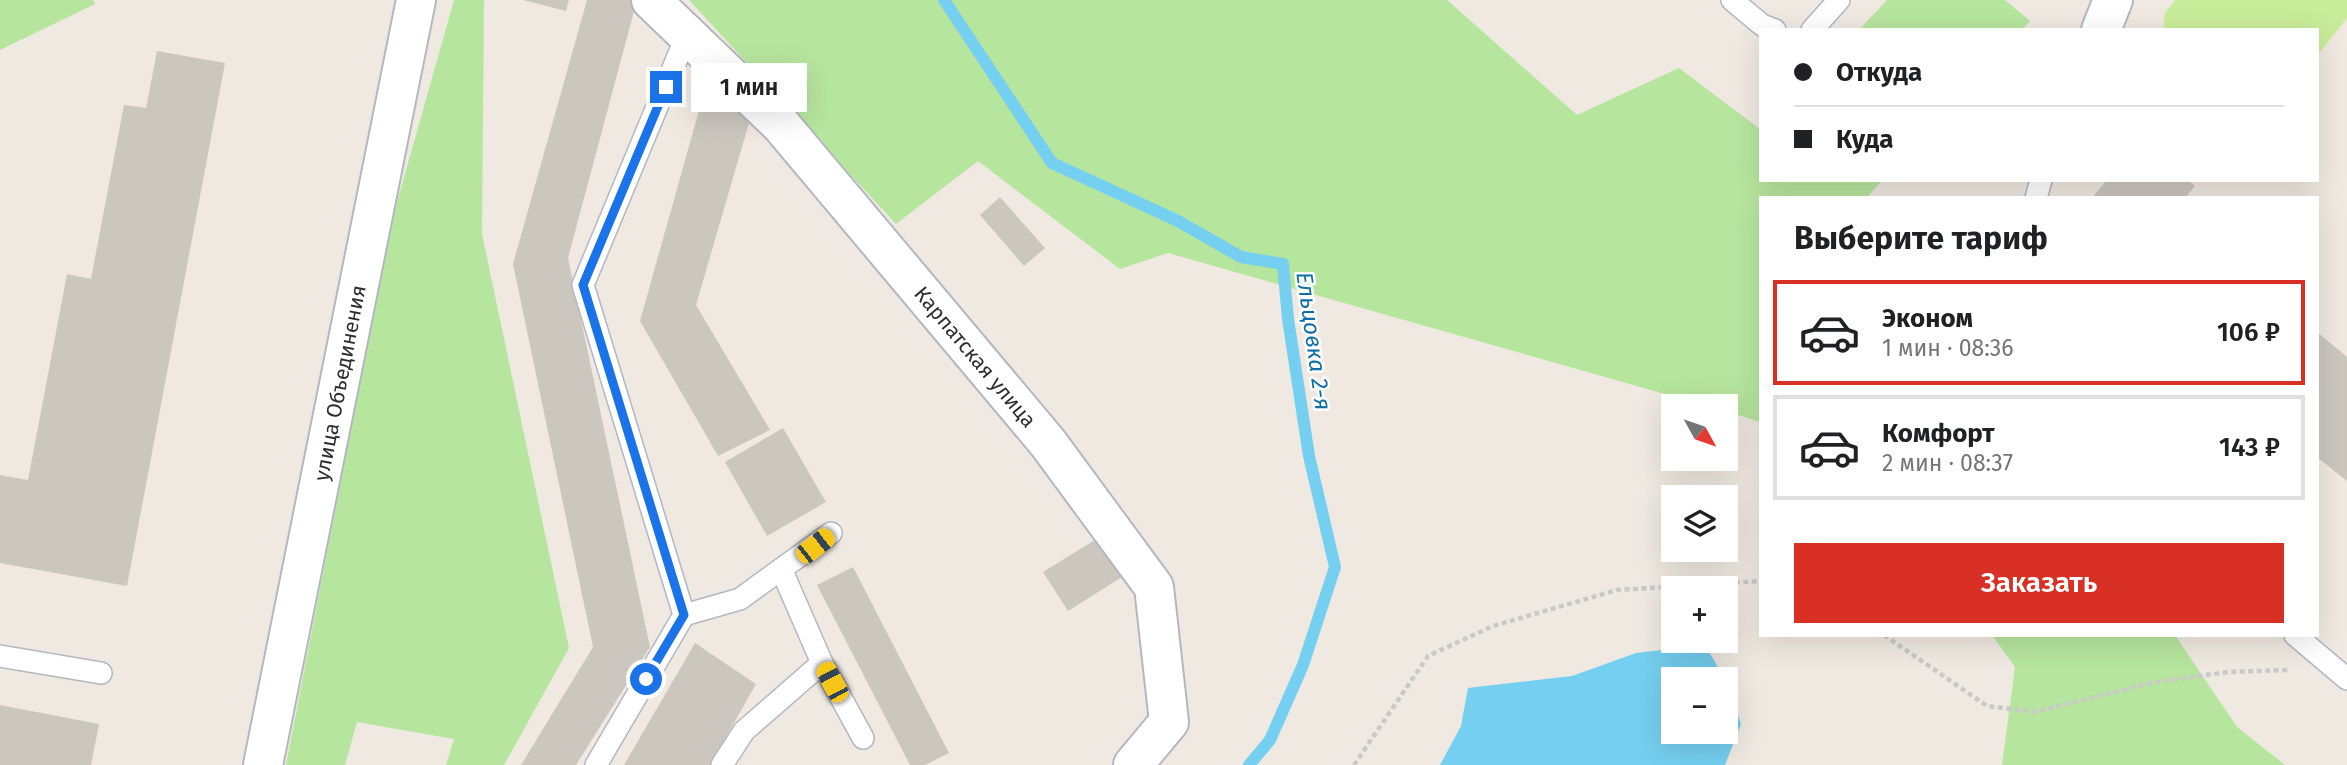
<!DOCTYPE html>
<html lang="ru">
<meta charset="utf-8">
<style>
body{margin:0;font-family:"Fira Sans",sans-serif;background:#f6f6f6;color:#202124;height:100vh;display:flex;flex-direction:column;font-size:26px;white-space:nowrap}
*{box-sizing:border-box;margin:0}
p{font-size:23px;color:#757577}
.icon{flex:none;width:38px;height:38px;fill:none;stroke:currentColor;stroke-width:2;stroke-linecap:round;stroke-linejoin:round}
.map{position:relative;flex:1;overflow:hidden}
.panel{position:absolute;left:1759px;top:196px;width:560px;height:441px;display:flex;flex-direction:column;background:#fff;border-radius:0px;box-shadow:0 7px 28px #0002}
.panel>*{flex:none}
.guide{position:absolute;left:1759px;top:28px;width:560px;height:154px;border-radius:0px;box-shadow:0 7px 28px #0002;display:grid;align-content:center;height:154px;padding:0 35px;background:#fff}
.needle{width:46px;rotate:130deg}
.controls{position:absolute;left:1661px;top:394px;display:grid;gap:14px}
.controls a{display:grid;place-items:center;width:77px;height:77px;border-radius:0px;background:#fff;box-shadow:0 7px 28px #0002;font-size:35px}
.end{position:absolute;width:32px;height:32px;margin:-16px;border:9px solid #1a73e8;background:#fff;box-shadow:0 0 0 4px #fff}
.from{border-radius:50%}
.bubble{position:absolute;height:49px;border-radius:0px;background:#fff;box-shadow:0 7px 28px #0002;font-size:23px;font-weight:600;line-height:49px;text-align:center}
.car{position:absolute;width:21px;height:42px;margin:-21px -10px;border-radius:9px;box-shadow:0 0 5px 2px #0007;background:linear-gradient(#f5c518 24%,#345 0 40%,#f5c518 0 76%,#345 0 86%,#f5c518 0)}
.guide b{display:flex;align-items:center;gap:24px;height:66px;font-size:26px}
.guide b+b{border-top:2px solid #e0e0e0}
.guide i{width:18px;height:18px;background:#202124}
ul{padding:0;list-style:none}
li{display:flex;align-items:center;gap:21px;height:105px;margin:0 14px 10px;padding:0 21px;border:4px solid #e0e0e0;border-radius:0px}
li div{flex:1}
li b{display:block;font-size:26px}
li em{font-style:normal;font-weight:600}
li.selected{border-color:#d93025}
li>.icon{width:63px;height:63px;stroke-width:1.5}
h2{padding:0 35px;font-size:32px;line-height:84px}
.button{display:flex;gap:14px;margin-top:auto;padding:14px 35px}
.button a{flex:1;height:80px;border-radius:0px;background:#d93025;color:#fff;font-size:28px;font-weight:600;line-height:80px;text-align:center}
.map>svg:first-child{display:block}
.green{fill:#b6e59e}
.pitch{fill:#c9ec9a}
.water{fill:#75cff0}
.lines{fill:none;stroke-linecap:round;stroke-linejoin:round}
.stream{stroke:#75cff0;stroke-width:12}
.building{fill:#cbc7bf}
.service-casing{stroke:#b4b7c1;stroke-width:24}
.minor-casing{stroke:#b4b7c1;stroke-width:42}
.secondary-casing{stroke:#b4b7c1;stroke-width:42}
.path{stroke:#c9c9c9;stroke-width:4.5;stroke-dasharray:5 3.5;stroke-linecap:butt}
.service{stroke:#fff;stroke-width:21}
.minor{stroke:#fff;stroke-width:38}
.secondary{stroke:#fff;stroke-width:38}
.route{stroke:#1a73e8;stroke-width:9}
.labels{text-anchor:middle;dominant-baseline:central;stroke-width:5;stroke-linejoin:round;paint-order:stroke}
.street-label{font-size:21px;fill:#2e2e2e;stroke:#fff}
.water-label{font-size:23px;font-style:italic;fill:#0d6fa3;stroke:#fff}
</style>
<div class="map">
<svg width="2347" height="765" viewBox="0 0 2347 765">
<rect width="100%" height="100%" fill="#efe9e1"/>
<g class="green">
<path d="M0 0H93L95 4 0 50Z"/>
<path d="M454 0H484L482 234 569 648 504 765H446L454 739 357 722 345 765H286L390 227Z"/>
<path d="M689 0H1447L1577 115 1679 68 1760 129V180H1883L1866 198H1760V422L1726 411V406H1707L1168 253 1120 269 978 161 896 224Z"/>
<path d="M1887 0H2005L2030 21 2022 30H1859Z"/>
<path d="M1992 635H2175L2237 727 2285 765H2002L2015 667Z"/>
</g>
<path class="pitch" d="M2175 0H2347V18L2317 56V30H2163L2165 13Z"/>
<path class="water" d="M1705 645 1725 679H1673V732H1726V679L1741 724 1725 765H1440L1461 726 1468 688 1572 676 1636 653Z"/>
<g class="lines">
<path class="stream" d="M944 0 1052 163 1178 221 1241 257 1283 264 1288 319 1309 456 1335 567 1303 665 1270 740 1249 765"/>
</g>
<g class="building">
<path d="M523 0H569L566 11Z"/>
<path d="M587 0H637L568 258 650 647 576 765H521L593 647 513 264Z"/>
<path d="M157 51 225 63 127 586 0 563V475L28 480 67 274 91 279 124 105 146 108Z"/>
<path d="M703 96 751 116 696 305 770 430 718 456 640 321Z"/>
<path d="M2107 180H2188L2195 186 2185 198H2092Z"/>
<path d="M1000 197 1045 248 1024 266 980 215Z"/>
<path d="M2317 332 2347 357V481L2317 457Z"/>
<path d="M783 428 826 502 767 536 725 462Z"/>
<path d="M1098 538 1122 577 1068 611 1043 572Z"/>
<path d="M853 567 949 753 925 765H910L817 585Z"/>
<path d="M695 643 756 684 710 765H624Z"/>
<path d="M0 705 99 724 91 765H0Z"/>
</g>
<g class="lines">
<defs>
<g id="service">
<path d="M1732 0 1762 25 1775 30"/>
<path d="M1812 30 1839 0"/>
<path d="M2036 198 2041 180"/>
<path d="M782 571 822 663 863 738"/>
<path d="M684 615 740 599 831 533"/>
<path d="M2295 635 2347 679"/>
<path d="M0 656 101 673"/>
<path d="M596 765 684 615 583 285 686 37"/>
<path d="M722 765 744 731 822 663"/>
</g>
<g id="minor">
<path d="M651 0 781 125 1048 443 1154 587 1169 722 1133 765"/>
<path d="M2101 30 2113 0"/>
</g>
<path id="secondary" d="M263 765 416 0"/>
</defs>
<use href="#service" class="service-casing"/>
<use href="#minor" class="minor-casing"/>
<use href="#secondary" class="secondary-casing"/>
<g class="path">
<path d="M1884 635 1987 706 2034 712 2155 682 2228 672 2289 670"/>
<path d="M1354 765 1428 656 1493 626 1617 590 1760 581"/>
</g>
<use href="#service" class="service"/>
<use href="#minor" class="minor"/>
<use href="#secondary" class="secondary"/>
</g>
<g class="lines">
<path class="route" d="M646 679 684 615 583 285 666 87"/>
</g>
<g class="labels">
<g class="street-label">
<text transform="translate(975 357) rotate(50)">Карпатская улица</text>
<text transform="translate(340 383) rotate(-79)">улица Объединения</text>
</g>
<g class="water-label">
<text transform="translate(1314 341) rotate(82)">Ельцовка 2-я</text>
</g>
</g>
</svg>
<div class="controls">
<a><svg class="needle" viewBox="-14 -14 28 28"><path d="M0-13l5 13h-10z" fill="#e53935"/><path d="M0 13l5-13h-10z" fill="#757577"/></svg></a>
<a><svg class="icon" aria-label="layers" viewBox="0 0 24 24"><path d="M12 4l9 5-9 5-9-5zM3 14l9 5 9-5"/></svg></a>
<a>+</a>
<a>−</a>
</div>
<i class="end from" style="left:646px;top:679px"></i>
<i class="end" style="left:666px;top:87px"></i>
<div class="bubble" style="left:691px;top:63px;width:116px">1 мин</div>
<i class="car" style="left:815px;top:546px;rotate:52deg"></i>
<i class="car" style="left:832px;top:682px;rotate:332deg"></i>
<div class="guide">
<b><i class="from"></i>Откуда</b>
<b><i></i>Куда</b>
</div>
<section class="panel">
<h2>Выберите тариф</h2>
<ul>
<li class="selected"><svg class="icon" aria-label="car" viewBox="0 0 24 24"><path d="M5 17H2v-5l4-1 3-4h7l3 4 3 1v5h-3M9 17h6M6 11h13"/><circle cx="7" cy="17" r="2"/><circle cx="17" cy="17" r="2"/></svg><div><b>Эконом</b><p>1 мин · 08:36</p></div><em>106 ₽</em></li>
<li><svg class="icon" aria-label="car" viewBox="0 0 24 24"><path d="M5 17H2v-5l4-1 3-4h7l3 4 3 1v5h-3M9 17h6M6 11h13"/><circle cx="7" cy="17" r="2"/><circle cx="17" cy="17" r="2"/></svg><div><b>Комфорт</b><p>2 мин · 08:37</p></div><em>143 ₽</em></li>
</ul>
<div class="button"><a>Заказать</a></div>
</section>
</div>
